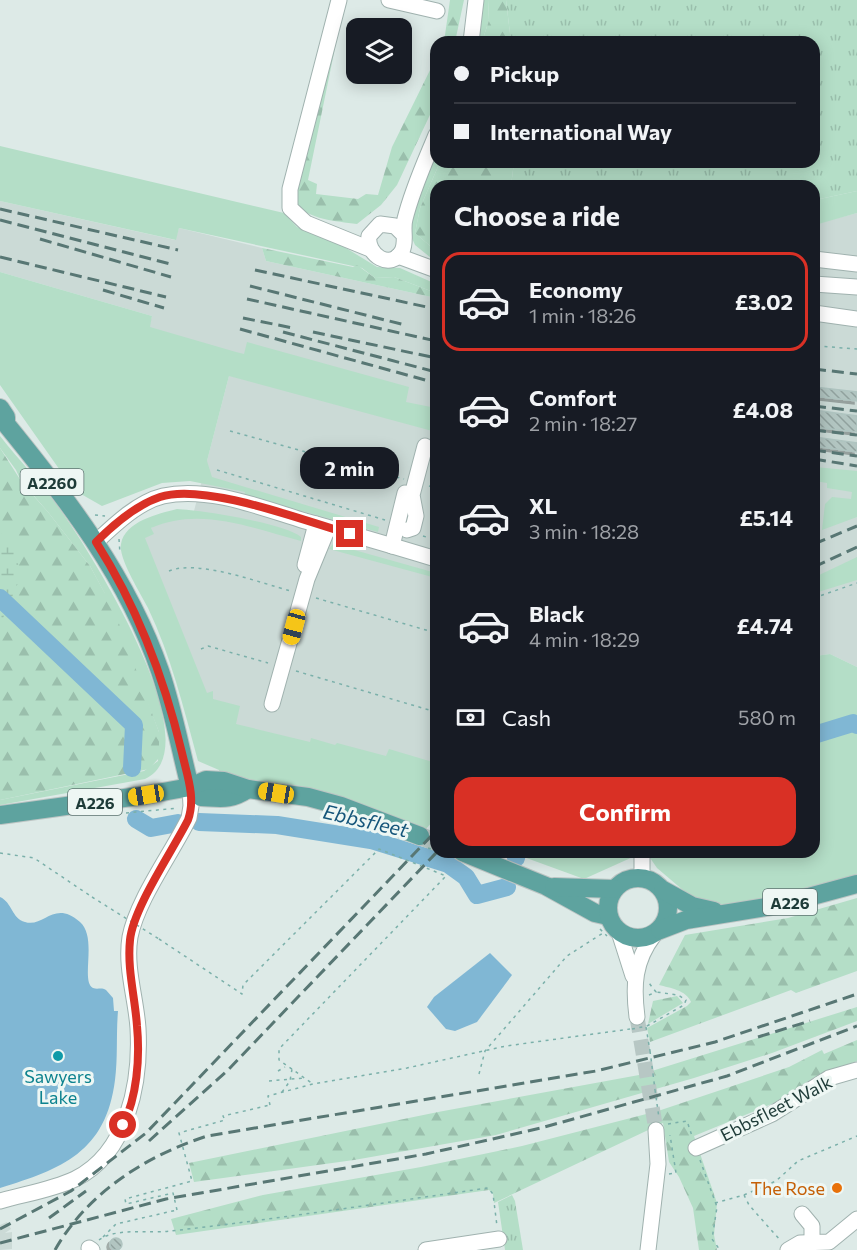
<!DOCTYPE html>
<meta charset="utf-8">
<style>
body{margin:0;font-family:Commissioner,sans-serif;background:#20242c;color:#f1f3f6;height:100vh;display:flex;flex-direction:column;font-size:22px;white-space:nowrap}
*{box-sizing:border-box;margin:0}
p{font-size:20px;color:#9ea1a6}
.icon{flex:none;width:33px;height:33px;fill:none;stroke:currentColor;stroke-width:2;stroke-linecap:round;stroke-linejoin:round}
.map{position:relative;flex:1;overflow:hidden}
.drawer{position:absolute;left:430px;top:180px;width:390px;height:678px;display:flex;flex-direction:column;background:#171b24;border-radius:18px;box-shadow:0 3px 15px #0003}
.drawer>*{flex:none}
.banner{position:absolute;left:430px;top:36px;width:390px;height:132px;border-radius:18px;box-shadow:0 3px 15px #0003;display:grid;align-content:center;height:132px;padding:0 24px;background:#171b24}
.controls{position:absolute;left:346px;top:18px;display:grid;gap:12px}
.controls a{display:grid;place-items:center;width:66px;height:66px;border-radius:12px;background:#171b24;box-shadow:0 3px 15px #0003;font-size:30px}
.end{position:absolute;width:27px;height:27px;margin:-14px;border:8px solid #d93025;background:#fff;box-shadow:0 0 0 3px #fff}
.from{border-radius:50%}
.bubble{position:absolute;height:42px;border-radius:18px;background:#171b24;box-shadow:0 3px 15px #0003;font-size:20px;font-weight:700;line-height:42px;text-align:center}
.car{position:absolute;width:18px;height:36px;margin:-18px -9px;border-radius:8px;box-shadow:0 0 4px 2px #0007;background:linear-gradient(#f5c518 24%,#345 0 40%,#f5c518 0 76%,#345 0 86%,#f5c518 0)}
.banner b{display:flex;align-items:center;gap:21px;height:57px;font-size:22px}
.banner b+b{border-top:2px solid #363941}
.banner i{width:15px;height:15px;background:#f1f3f6}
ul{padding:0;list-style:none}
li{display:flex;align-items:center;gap:18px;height:99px;margin:0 12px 9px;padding:0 12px;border:3px solid transparent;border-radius:18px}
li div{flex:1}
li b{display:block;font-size:22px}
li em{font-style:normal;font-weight:700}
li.selected{border-color:#d93025}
li>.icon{width:54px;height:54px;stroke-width:1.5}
h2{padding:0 24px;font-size:27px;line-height:72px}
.pay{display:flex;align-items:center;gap:15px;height:66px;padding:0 24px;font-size:22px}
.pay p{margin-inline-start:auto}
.action{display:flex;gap:12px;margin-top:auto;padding:12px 24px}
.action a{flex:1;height:69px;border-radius:18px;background:#d93025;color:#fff;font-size:24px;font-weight:700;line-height:69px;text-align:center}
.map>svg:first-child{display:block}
.built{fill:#cbdad6}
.grass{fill:#b4dec7}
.forest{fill:url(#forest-firs)}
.wetland{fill:url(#wetland-marsh)}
.park{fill:url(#park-tufts)}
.water{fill:#80b7d4}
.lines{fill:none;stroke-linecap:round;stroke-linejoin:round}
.river{stroke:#80b7d4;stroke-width:18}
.building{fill:url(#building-back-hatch);stroke:#afc4c0;stroke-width:1.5;filter:url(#shadow)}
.minor-tunnel{stroke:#b7c7c4;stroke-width:15;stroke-dasharray:15 8;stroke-linecap:butt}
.major-tunnel{stroke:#b7c7c4;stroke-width:18;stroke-dasharray:18 9;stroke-linecap:butt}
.minor-casing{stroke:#a0b2af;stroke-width:17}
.major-casing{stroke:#bcc4c3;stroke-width:20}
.path{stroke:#7bb0aa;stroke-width:1.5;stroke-dasharray:3 4.5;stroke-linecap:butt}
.minor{stroke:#fff;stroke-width:15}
.major{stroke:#5ea39f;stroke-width:18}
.rail{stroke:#587774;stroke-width:3;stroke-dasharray:12 6;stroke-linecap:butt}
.path-bridge{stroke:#7bb0aa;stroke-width:1.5;stroke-dasharray:3 4.5;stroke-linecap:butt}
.route{stroke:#d93025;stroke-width:8}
.culture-dot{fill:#0f9aa8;stroke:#eef7f4;stroke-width:2}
.food-dot{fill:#e8710a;stroke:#eef7f4;stroke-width:2}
.labels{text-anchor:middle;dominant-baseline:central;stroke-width:6;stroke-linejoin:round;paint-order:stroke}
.shield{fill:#eef7f4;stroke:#5c7370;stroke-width:1.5}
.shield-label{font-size:16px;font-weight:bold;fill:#1e3b38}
.culture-label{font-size:18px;fill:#0d838f;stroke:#eef7f4}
.street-label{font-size:18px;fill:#1e3b38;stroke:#eef7f4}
.food-label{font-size:18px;fill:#c56008;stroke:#eef7f4;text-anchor:end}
.water-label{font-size:20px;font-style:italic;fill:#15557a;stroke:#eef7f4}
</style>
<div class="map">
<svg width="857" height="1250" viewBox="0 0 857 1250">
<defs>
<pattern id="forest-firs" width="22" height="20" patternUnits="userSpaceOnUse" patternTransform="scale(1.5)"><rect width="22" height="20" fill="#b4dec7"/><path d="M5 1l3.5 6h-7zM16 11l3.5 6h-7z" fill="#9abfac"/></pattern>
<pattern id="wetland-marsh" width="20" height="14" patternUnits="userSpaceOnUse" patternTransform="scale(1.5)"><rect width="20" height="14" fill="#b4dec7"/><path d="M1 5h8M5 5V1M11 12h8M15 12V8" fill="none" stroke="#9abfac"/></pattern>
<pattern id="park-tufts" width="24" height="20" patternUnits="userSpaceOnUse" patternTransform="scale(1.5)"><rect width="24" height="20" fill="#b4dec7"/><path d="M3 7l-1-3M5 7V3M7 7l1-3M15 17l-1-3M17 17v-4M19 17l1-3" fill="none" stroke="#9abfac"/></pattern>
<pattern id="building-back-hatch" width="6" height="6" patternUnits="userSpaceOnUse" patternTransform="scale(1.5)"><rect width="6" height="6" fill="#b2c5c1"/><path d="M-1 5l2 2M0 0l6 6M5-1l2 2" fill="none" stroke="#90a19e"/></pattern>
<filter id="shadow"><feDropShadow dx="-3" dy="3" stdDeviation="0" flood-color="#0004"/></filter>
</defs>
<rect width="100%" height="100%" fill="#ddeae7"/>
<g class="built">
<path d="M0 201 175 240 179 228 262 248 266 261 436 298V786L220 739 144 538 151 528 179 511H194L229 376 149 327 152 316 0 272Z"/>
<path d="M857 213V667L830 654 815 656V224Z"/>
<path d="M7 1222 11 1229 5 1233 12 1232V1249L0 1250V1225Z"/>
</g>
<g class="grass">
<path d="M481 0H488L489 20 482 42H476Z"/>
<path d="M0 146 284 213 297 227 341 245 377 267 400 268 436 284V293L394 277 375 278 362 268 179 228 176 240 0 201Z"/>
<path d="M436 146V162H440L420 208 415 233 436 251V262L415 245 407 227Z"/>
<path d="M857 191V213L815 225V200Z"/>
<path d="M0 272 152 316 150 327 236 352 244 354 247 342 409 387 406 402 436 408V432L229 376 207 461 212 477 379 527 378 532 244 495 245 492 190 481 162 483 102 506 81 494 69 483 0 385Z"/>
<path d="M0 436C22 464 47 489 66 518 93 557 213 748 145 779L0 805V800L144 771 158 761 159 732 104 592 90 566 48 512 21 481 16 470 0 448Z"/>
<path d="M815 467 857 471V517L822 530 825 504 832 497 851 499 852 492 827 488V483L815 481Z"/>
<path d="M177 509C200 510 285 523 301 537V541C252 528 200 506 151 528L154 534 145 538 207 693 213 691V699L240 706 236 724 310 742 311 738 335 745 337 743 386 756 389 749 436 763V818L424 831 300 786 219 776V770L198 761C184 709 171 656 148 608 141 594 118 558 121 544 125 521 158 514 177 509Z"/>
<path d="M333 544 436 573V578L329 549Z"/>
<path d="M857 557V580L815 593V577Z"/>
<path d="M830 654 857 667V878L725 908 695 898 684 891 657 868 646 852H814L815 656Z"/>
<path d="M510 852H644L584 879Z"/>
</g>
<g class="forest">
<path d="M450 0H464L455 42H444Z"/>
<path d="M488 0H506L511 42H482L489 20Z"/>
<path d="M344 4 308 180 317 184 316 194 358 199 366 194 378 195 392 147 436 58V102L397 185 381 205 357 224C335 221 310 220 294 203Z"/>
<path d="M440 162H514L511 186H436V251L415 233 420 208Z"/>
<path d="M262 248 353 267 357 265 375 278 394 277 436 293V298L266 261Z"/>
<path d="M0 448 23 484 48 512 90 566 114 610 159 732V758L149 769 0 800Z"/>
<path d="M857 898V971L796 993 791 990 650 1042 647 1028 687 1006 691 1002C686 990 670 988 659 985L685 935 788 918Z"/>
<path d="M677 996 683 1003 648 1024 653 1001Z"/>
<path d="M857 1007V1021L772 1053 694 1078 496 1135 354 1160 194 1182 189 1163 438 1112 639 1075Z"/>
<path d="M857 1040V1061L813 1078 774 1103 694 1136 717 1203 714 1235 717 1250H699L693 1208 679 1177 669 1162 663 1123 494 1203 493 1194 489 1190 176 1235 171 1219 263 1195 421 1167 522 1146 658 1111 789 1067 822 1050 824 1054Z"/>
</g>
<path class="wetland" d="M0 532 14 548 21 576 0 625Z"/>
<g class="park">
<path d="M506 0H857V191L815 200 814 186H511L514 162H814V42H511Z"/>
<path d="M512 1195 515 1201 523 1250H505L498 1202Z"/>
</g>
<g class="water">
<path d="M0 897C12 902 12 919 25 922 44 928 54 899 80 922 98 938 80 981 93 988 98 990 101 987 106 990L113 998 114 1011H118C116 1034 118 1057 115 1080 106 1152 62 1169 0 1188Z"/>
<path d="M490 953 512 975 477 1022 455 1031 446 1029 427 1007 434 997Z"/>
</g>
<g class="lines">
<g class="river">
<path d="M0 598 134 725 132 768"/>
<path d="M814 735 853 723 857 725"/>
<path d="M136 819 151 828 178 823"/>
<path d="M199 822 277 825 371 840 448 864 466 877 477 895 507 887"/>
<path d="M516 858 517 852"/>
</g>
</g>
<g class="building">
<path d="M814 333 819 334 814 365Z"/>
<path d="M814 387 857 392V401L814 396Z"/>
<path d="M814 410 857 416V432L814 427Z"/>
<path d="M814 437 857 443V452L814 446Z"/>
<circle cx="116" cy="1244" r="6"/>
</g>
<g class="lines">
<path class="minor-tunnel" d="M637 1017 656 1130"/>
<path class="major-tunnel" d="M420 836 436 842"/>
<defs>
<g id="minor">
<path d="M339 0 290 189V208L306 223 370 249"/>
<path d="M389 0 437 11"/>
<path d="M471 42 476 0"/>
<path d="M403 234 395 226 380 224 369 236C366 255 391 271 402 251 407 242 402 229 405 219 412 190 425 162 436 135"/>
<path d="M398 256 436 270"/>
<path d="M814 259 857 264"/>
<path d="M814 284 857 287"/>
<path d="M814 313 857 319"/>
<path d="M407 530 413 528 416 516 412 495 425 446"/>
<path d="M96 542C114 525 138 502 163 496 209 486 262 508 305 521 349 533 393 546 436 559"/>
<path d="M392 546 405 493"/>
<path d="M305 565 316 524"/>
<path d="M272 704 307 579 328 528"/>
<path d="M642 878V858"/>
<path d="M619 932 633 976"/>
<path d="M637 1017C633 986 634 961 654 935"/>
<path d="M696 1148 772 1114 829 1078 857 1070"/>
<path d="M0 1201C24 1194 52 1190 75 1179 128 1153 141 1082 138 1028 136 998 125 967 130 937 137 900 172 853 189 818L191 806 190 787"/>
<path d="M802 1214 812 1226V1243"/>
<path d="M89 1248 92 1250"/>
<path d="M426 1250 499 1239"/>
<path d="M648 1250 658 1164 656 1130"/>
<path d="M788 1250 800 1243 829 1242 857 1219"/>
</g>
<g id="major">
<path d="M0 408 6 417V424C68 500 128 578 160 671 173 709 180 748 190 787"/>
<path d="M190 787 201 797C221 798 230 801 248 789"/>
<path d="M0 815 146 795 190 787 206 780 224 781 248 789 308 797 341 806 420 836"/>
<path d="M462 852 546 886 595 913 608 916"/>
<circle cx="638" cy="908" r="30"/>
<path d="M554 887 614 889"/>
<path d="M663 890 692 906 714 911"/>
<path d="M660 930 686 920 779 905 857 884"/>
</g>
</defs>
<use href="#minor" class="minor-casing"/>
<use href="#major" class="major-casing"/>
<g class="path">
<path d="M817 346 857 349"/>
<path d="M230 431 404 479"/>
<path d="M217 470 385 520"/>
<path d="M429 486 436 488"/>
<path d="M95 515 105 516"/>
<path d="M423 536 436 540"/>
<path d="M119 539 120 554"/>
<path d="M169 571C198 559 260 583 291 591"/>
<path d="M316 598 436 633"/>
<path d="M814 598 857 583"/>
<path d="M201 649 208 646 268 663"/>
<path d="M296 671 436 712"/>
<path d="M126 813 178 808"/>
<path d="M428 848 436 851"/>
<path d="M438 852 448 856"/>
<path d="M0 853 34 858 92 897"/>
<path d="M600 929 607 936"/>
<path d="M159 939 242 994 243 985 379 849 446 876 279 1049V1060L313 1084"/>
<path d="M649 995 656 992 649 983"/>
<path d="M647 1026 684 1005 686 1000 678 995 656 992"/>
<path d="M646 1027 650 1051"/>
<path d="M278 1071 285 1067"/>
<path d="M479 1074 485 1051 567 956 603 933"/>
<path d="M653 1074 655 1090"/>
<path d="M269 1081 304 1078"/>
<path d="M282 1092 290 1081 292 1069"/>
<path d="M657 1104 659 1118"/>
<path d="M270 1105 268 1096 313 1084 407 1068 506 1046 630 1029"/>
<path d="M668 1124 687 1121 692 1136"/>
<path d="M700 1160 717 1207 712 1239 720 1250"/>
<path d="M669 1174 676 1173 670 1135"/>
<path d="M744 1195 776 1181 798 1161 857 1136"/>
<path d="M715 1203 744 1195 749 1205 780 1240"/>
<path d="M103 1237 116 1224 177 1210"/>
<path d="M99 1240C117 1227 149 1234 171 1231 277 1219 382 1203 488 1188L493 1194 497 1226"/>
</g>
<use href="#minor" class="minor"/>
<use href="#major" class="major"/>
<g class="rail">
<path d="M0 209 178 250"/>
<path d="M0 220 174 265"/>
<path d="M40 239 171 277"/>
<path d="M0 257 166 297"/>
<path d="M255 270 436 309"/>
<path d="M250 286 405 325"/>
<path d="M103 290 164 308"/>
<path d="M247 299 436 341"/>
<path d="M243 318 293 328"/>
<path d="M240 329 436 383"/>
<path d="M283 332 436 372"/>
<path d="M313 332 436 358"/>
<path d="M814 369 857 374"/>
<path d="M814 406 857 411"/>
<path d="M814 430 857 435"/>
<path d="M814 450 857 456"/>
<path d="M814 459 857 466"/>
<path d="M814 544 857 526"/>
<path d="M814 567 857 547"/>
<path d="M758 1037 810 1021"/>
<path d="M149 1141 228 1070 437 852"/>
<path d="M49 1218 86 1191"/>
<path d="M0 1229 71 1191 146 1133 436 831"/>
<path d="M0 1243 166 1199 426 1154 541 1128 727 1076 857 1026"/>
<path d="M55 1250C88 1192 146 1156 207 1136L596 1071 715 1042 857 994"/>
</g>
<g class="path-bridge">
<path d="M92 897 159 939"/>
<path d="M632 1029 647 1026"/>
<path d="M650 1051 653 1074"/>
<path d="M655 1090 657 1104"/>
<path d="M177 1210 173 1193 126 1204 125 1199 192 1181 179 1133 225 1120 223 1116 270 1105"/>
</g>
</g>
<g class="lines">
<path class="route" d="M123 1125C137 1097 140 1058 137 1026 135 997 127 969 130 940 133 908 173 850 188 820 196 798 187 775 182 753 164 677 138 608 96 542 114 524 136 505 160 497 203 482 305 521 350 534"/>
</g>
<circle class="culture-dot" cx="58" cy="1056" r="6"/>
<circle class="food-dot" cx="837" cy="1188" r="6"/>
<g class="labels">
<g class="shield">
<rect x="20.5" y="469" width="63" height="26" rx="4.5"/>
<rect x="68" y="789" width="54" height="26" rx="4.5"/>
<rect x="763" y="889" width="54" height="26" rx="4.5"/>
</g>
<g class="shield-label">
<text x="52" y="482">A2260</text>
<text x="95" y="802">A226</text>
<text x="790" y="902">A226</text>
</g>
<g class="culture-label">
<text x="58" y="1076">Sawyers<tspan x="58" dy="21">Lake</tspan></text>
</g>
<g class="street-label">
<text transform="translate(776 1108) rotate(-27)">Ebbsfleet Walk</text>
</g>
<g class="food-label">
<text x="825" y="1188">The Rose</text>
</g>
<g class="water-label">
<text transform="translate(366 820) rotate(13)">Ebbsfleet</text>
</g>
</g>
</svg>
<div class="controls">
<a><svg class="icon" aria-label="layers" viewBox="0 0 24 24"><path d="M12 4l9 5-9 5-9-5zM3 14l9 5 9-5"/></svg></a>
</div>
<i class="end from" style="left:123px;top:1125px"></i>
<i class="end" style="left:350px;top:534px"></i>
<div class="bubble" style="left:300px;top:447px;width:99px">2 min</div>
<i class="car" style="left:294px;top:627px;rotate:195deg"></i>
<i class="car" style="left:276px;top:793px;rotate:279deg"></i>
<i class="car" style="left:146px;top:795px;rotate:261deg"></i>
<div class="banner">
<b><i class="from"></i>Pickup</b>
<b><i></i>International Way</b>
</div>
<section class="drawer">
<h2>Choose a ride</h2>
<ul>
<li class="selected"><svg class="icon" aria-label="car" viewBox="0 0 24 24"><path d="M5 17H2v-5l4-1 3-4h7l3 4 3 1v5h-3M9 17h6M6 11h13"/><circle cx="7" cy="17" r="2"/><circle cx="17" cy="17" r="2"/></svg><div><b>Economy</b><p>1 min · 18:26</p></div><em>£3.02</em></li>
<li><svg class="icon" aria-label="car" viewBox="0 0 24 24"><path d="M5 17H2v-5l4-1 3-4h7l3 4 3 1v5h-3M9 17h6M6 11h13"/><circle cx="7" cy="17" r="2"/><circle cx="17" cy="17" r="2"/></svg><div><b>Comfort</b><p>2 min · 18:27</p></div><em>£4.08</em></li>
<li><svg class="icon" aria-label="car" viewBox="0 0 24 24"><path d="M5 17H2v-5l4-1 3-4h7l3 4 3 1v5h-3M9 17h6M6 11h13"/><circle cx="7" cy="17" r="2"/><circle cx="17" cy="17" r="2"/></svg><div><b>XL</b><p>3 min · 18:28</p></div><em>£5.14</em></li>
<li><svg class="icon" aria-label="car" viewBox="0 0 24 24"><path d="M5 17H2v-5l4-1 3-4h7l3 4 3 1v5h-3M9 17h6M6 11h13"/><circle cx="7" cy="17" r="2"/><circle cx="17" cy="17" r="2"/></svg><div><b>Black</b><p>4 min · 18:29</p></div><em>£4.74</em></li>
</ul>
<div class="pay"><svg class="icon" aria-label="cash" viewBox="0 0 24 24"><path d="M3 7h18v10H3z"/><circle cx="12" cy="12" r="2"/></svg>Cash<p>580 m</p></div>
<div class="action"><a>Confirm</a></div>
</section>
</div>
